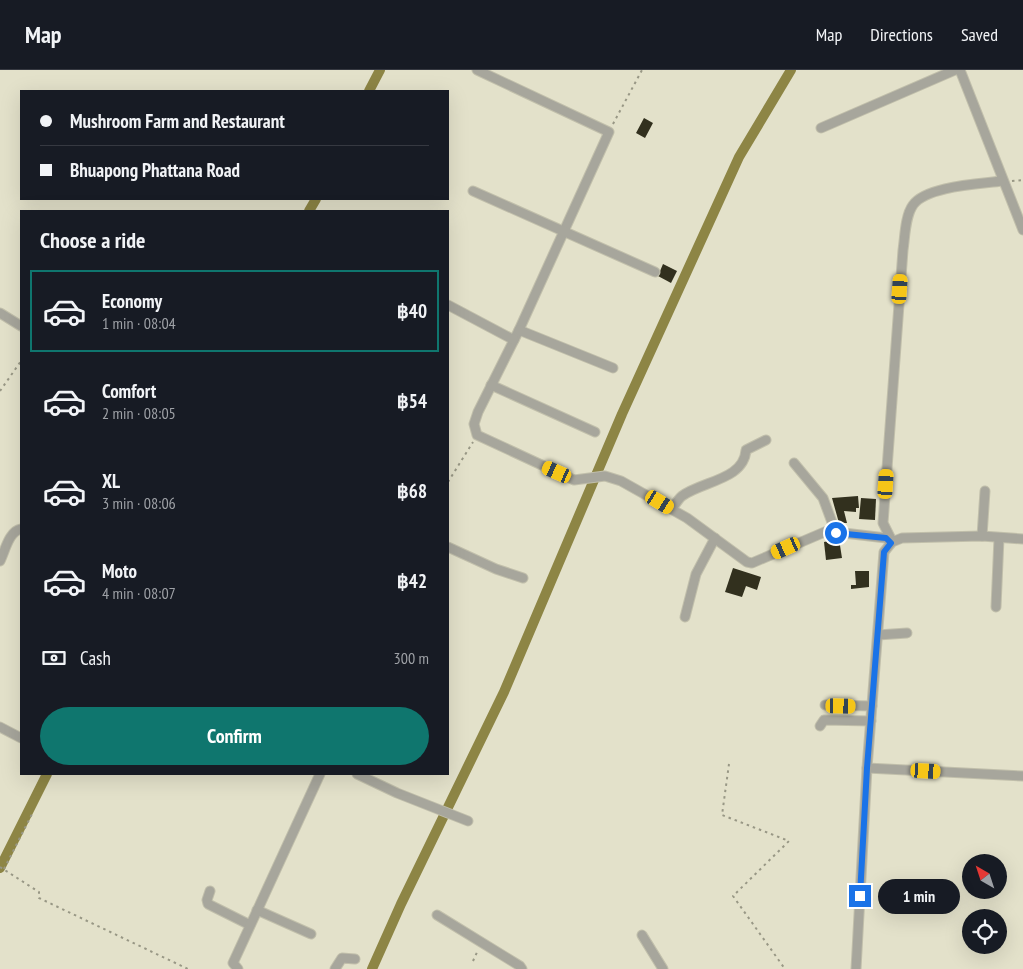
<!DOCTYPE html>
<meta charset="utf-8">
<style>
body{margin:0;font-family:"PT Sans Narrow",sans-serif;background:#20242c;color:#f1f3f6;height:100vh;display:flex;flex-direction:column;font-size:19px;white-space:nowrap}
*{box-sizing:border-box;margin:0}
p{font-size:16px;color:#9ea1a6}
.icon{flex:none;width:28px;height:28px;fill:none;stroke:currentColor;stroke-width:2;stroke-linecap:round;stroke-linejoin:round}
.map{position:relative;flex:1;overflow:hidden}
.panel{position:absolute;left:20px;top:140px;width:429px;height:565px;display:flex;flex-direction:column;background:#171b24;border-radius:0px;box-shadow:0 5px 20px #0002}
.panel>*{flex:none}
.guide{position:absolute;left:20px;top:20px;width:429px;height:110px;border-radius:0px;box-shadow:0 5px 20px #0002;display:grid;align-content:center;height:110px;padding:0 20px;background:#171b24}
.needle{width:32px;rotate:321deg}
.controls{position:absolute;left:962px;top:784px;display:grid;gap:10px}
.controls a{display:grid;place-items:center;width:45px;height:45px;border-radius:50%;background:#171b24;box-shadow:0 5px 20px #0002;font-size:25px}
.end{position:absolute;width:22px;height:22px;margin:-11px;border:6px solid #1a73e8;background:#fff;box-shadow:0 0 0 2px #fff}
.from{border-radius:50%}
.bubble{position:absolute;height:35px;border-radius:18px;background:#171b24;box-shadow:0 5px 20px #0002;font-size:16px;font-weight:800;line-height:35px;text-align:center}
.car{position:absolute;width:15px;height:30px;margin:-15px -8px;border-radius:6px;box-shadow:0 0 4px 1px #0007;background:linear-gradient(#f5c518 24%,#345 0 40%,#f5c518 0 76%,#345 0 86%,#f5c518 0)}
.guide b{display:flex;align-items:center;gap:18px;height:48px;font-size:19px}
.guide b+b{border-top:1px solid #363941}
.guide i{width:12px;height:12px;background:#f1f3f6}
ul{padding:0;list-style:none}
li{display:flex;align-items:center;gap:15px;height:82px;margin:0 10px 8px;padding:0 10px;border:2px solid transparent;border-radius:0px}
li div{flex:1}
li b{display:block;font-size:19px}
li em{font-style:normal;font-weight:800}
li.on{border-color:#0f766e}
li>.icon{width:45px;height:45px;stroke-width:1.5}
h2{padding:0 20px;font-size:22px;line-height:60px}
.pay{display:flex;align-items:center;gap:12px;height:55px;padding:0 20px;font-size:19px}
.pay p{margin-inline-start:auto}
.action{display:flex;gap:10px;margin-top:auto;padding:10px 20px}
.action a{flex:1;height:58px;border-radius:30px;background:#0f766e;color:#fff;font-size:20px;font-weight:800;line-height:58px;text-align:center}
header{display:flex;align-items:center;gap:30px;box-sizing:border-box;height:70px;padding:0 25px;background:#171b24;border-bottom:1px solid #363941}
header strong{font-size:24px}
nav{display:flex;gap:28px;margin-inline-start:auto;font-size:18px}
.map>svg:first-child{display:block}
.lines{fill:none;stroke-linecap:round;stroke-linejoin:round}
.canal{stroke:#8d8545;stroke-width:10}
.building{fill:#32301e}
.minor-casing{stroke:#c1bfab;stroke-width:11}
.path{stroke:#989785;stroke-width:2;stroke-dasharray:2.5 4;stroke-linecap:butt}
.minor{stroke:#a7a69c;stroke-width:9}
.route{stroke:#1a73e8;stroke-width:6}
</style>
<header>
<strong>Map</strong>
<nav><a>Map</a><a>Directions</a><a>Saved</a></nav>
</header>
<div class="map">
<svg width="1023" height="899" viewBox="0 0 1023 899">
<rect width="100%" height="100%" fill="#e3e1ca"/>
<g class="lines">
<g class="canal">
<path d="M369 21 380 0"/>
<path d="M309 141 316 129"/>
<path d="M0 798 47 704"/>
<path d="M372 899 401 834 504 622 622 344 739 87 791 0"/>
</g>
</g>
<g class="building">
<path d="M644 48 653 53 645 68 636 63Z"/>
<path d="M663 194 677 201 671 213 658 206Z"/>
<path d="M858 426 859 438H856V442L844 441 847 453H839L832 428Z"/>
<path d="M861 428 876 429 875 450 859 449Z"/>
<path d="M839 469 842 488 826 490 824 472Z"/>
<path d="M733 498 761 507 757 520 746 516 742 527 725 522Z"/>
<path d="M855 501H869V517L851 519V515H856Z"/>
</g>
<g class="lines">
<defs>
<g id="minor">
<path d="M477 0 609 62 519 260 478 342 474 354 477 365 574 410 605 406 621 411 687 448 747 492 752 493 827 461 886 468 891 473"/>
<path d="M960 0 1023 160"/>
<path d="M821 58 955 0"/>
<path d="M473 121 655 202"/>
<path d="M448 235 514 270"/>
<path d="M0 243 21 256"/>
<path d="M519 260 613 298"/>
<path d="M491 315 595 362"/>
<path d="M794 393 823 428 836 463"/>
<path d="M672 439C675 435 678 429 682 426 702 411 744 410 746 380L766 370"/>
<path d="M982 466 985 421"/>
<path d="M892 471 883 453 903 180C905 167 905 146 913 135 926 116 980 114 1002 111"/>
<path d="M448 477 496 499 523 508"/>
<path d="M0 491C5 481 9 461 21 459"/>
<path d="M996 537 999 468"/>
<path d="M685 547 696 504 715 468"/>
<path d="M878 565 907 563"/>
<path d="M825 635 872 636"/>
<path d="M820 656 824 650 871 651"/>
<path d="M0 657 21 668"/>
<path d="M867 698 1023 706"/>
<path d="M357 704 397 723 468 751"/>
<path d="M210 821 207 830 208 834 250 855"/>
<path d="M257 840 311 864"/>
<path d="M437 845 520 896 522 899"/>
<path d="M642 865 663 899"/>
<path d="M238 899 233 893 320 704"/>
<path d="M335 899 342 888 355 889"/>
<path d="M856 899 867 698 884 482 892 472 902 468 982 466 1023 469"/>
</g>
</defs>
<use href="#minor" class="minor-casing"/>
<g class="path">
<path d="M613 54 642 0"/>
<path d="M1012 111 1023 110"/>
<path d="M0 321 21 291"/>
<path d="M448 412 473 372"/>
<path d="M729 694 722 745 789 771 733 826 785 899"/>
<path d="M0 797 39 822V828L188 899"/>
<path d="M4 799 32 744"/>
<path d="M473 891 478 880"/>
</g>
<use href="#minor" class="minor"/>
</g>
<g class="lines">
<path class="route" d="M836 463 886 468 891 473 884 482 867 698 860 826"/>
</g>
</svg>
<div class="controls">
<a><svg class="needle" viewBox="-14 -14 28 28"><path d="M0-13l5 13h-10z" fill="#e53935"/><path d="M0 13l5-13h-10z" fill="#9ea1a6"/></svg></a>
<a><svg class="icon" aria-label="locate" viewBox="0 0 24 24"><circle cx="12" cy="12" r="6"/><path d="M12 2v4M12 18v4M2 12h4M18 12h4"/></svg></a>
</div>
<i class="end from" style="left:836px;top:463px"></i>
<i class="end" style="left:860px;top:826px"></i>
<div class="bubble" style="left:878px;top:809px;width:82px">1 min</div>
<i class="car" style="left:900px;top:219px;rotate:4deg"></i>
<i class="car" style="left:557px;top:402px;rotate:294deg"></i>
<i class="car" style="left:886px;top:414px;rotate:4deg"></i>
<i class="car" style="left:660px;top:432px;rotate:121deg"></i>
<i class="car" style="left:786px;top:478px;rotate:246deg"></i>
<i class="car" style="left:841px;top:636px;rotate:91deg"></i>
<i class="car" style="left:926px;top:701px;rotate:93deg"></i>
<div class="guide">
<b><i class="from"></i>Mushroom Farm and Restaurant</b>
<b><i></i>Bhuapong Phattana Road</b>
</div>
<section class="panel">
<h2>Choose a ride</h2>
<ul>
<li class="on"><svg class="icon" aria-label="car" viewBox="0 0 24 24"><path d="M5 17H2v-5l4-1 3-4h7l3 4 3 1v5h-3M9 17h6M6 11h13"/><circle cx="7" cy="17" r="2"/><circle cx="17" cy="17" r="2"/></svg><div><b>Economy</b><p>1 min · 08:04</p></div><em>฿40</em></li>
<li><svg class="icon" aria-label="car" viewBox="0 0 24 24"><path d="M5 17H2v-5l4-1 3-4h7l3 4 3 1v5h-3M9 17h6M6 11h13"/><circle cx="7" cy="17" r="2"/><circle cx="17" cy="17" r="2"/></svg><div><b>Comfort</b><p>2 min · 08:05</p></div><em>฿54</em></li>
<li><svg class="icon" aria-label="car" viewBox="0 0 24 24"><path d="M5 17H2v-5l4-1 3-4h7l3 4 3 1v5h-3M9 17h6M6 11h13"/><circle cx="7" cy="17" r="2"/><circle cx="17" cy="17" r="2"/></svg><div><b>XL</b><p>3 min · 08:06</p></div><em>฿68</em></li>
<li><svg class="icon" aria-label="car" viewBox="0 0 24 24"><path d="M5 17H2v-5l4-1 3-4h7l3 4 3 1v5h-3M9 17h6M6 11h13"/><circle cx="7" cy="17" r="2"/><circle cx="17" cy="17" r="2"/></svg><div><b>Moto</b><p>4 min · 08:07</p></div><em>฿42</em></li>
</ul>
<div class="pay"><svg class="icon" aria-label="cash" viewBox="0 0 24 24"><path d="M3 7h18v10H3z"/><circle cx="12" cy="12" r="2"/></svg>Cash<p>300 m</p></div>
<div class="action"><a>Confirm</a></div>
</section>
</div>
